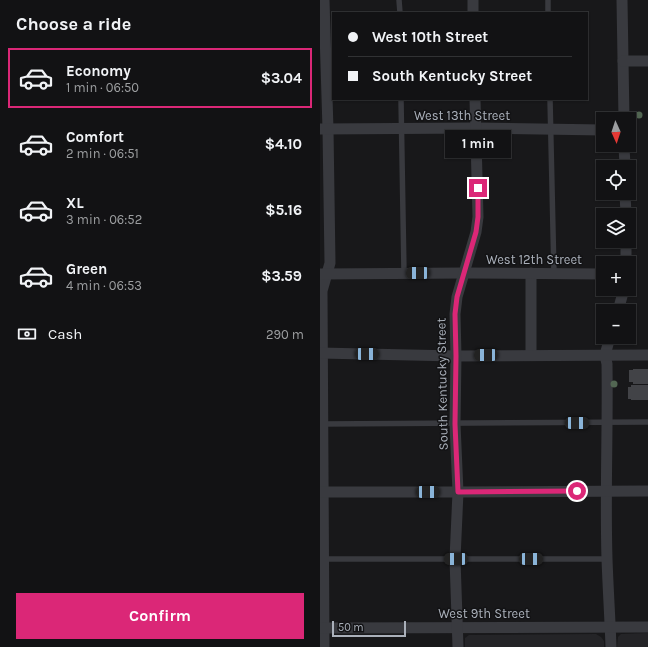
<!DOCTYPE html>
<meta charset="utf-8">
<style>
body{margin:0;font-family:Karla,sans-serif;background:#1b1b1d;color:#f1f3f6;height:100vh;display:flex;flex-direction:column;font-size:15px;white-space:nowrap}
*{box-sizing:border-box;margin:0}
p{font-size:13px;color:#9c9ea0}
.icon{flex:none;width:22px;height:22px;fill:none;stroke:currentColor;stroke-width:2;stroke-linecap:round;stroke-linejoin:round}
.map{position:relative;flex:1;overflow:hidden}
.sheet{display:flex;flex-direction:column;background:#121214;width:320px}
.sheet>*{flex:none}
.guide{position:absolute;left:12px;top:12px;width:256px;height:88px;border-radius:0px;box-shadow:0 1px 3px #0004,0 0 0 1px #313234;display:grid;align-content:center;height:88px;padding:0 16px;background:#121214}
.needle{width:26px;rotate:177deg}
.buttons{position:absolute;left:276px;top:112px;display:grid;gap:8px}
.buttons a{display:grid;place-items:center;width:40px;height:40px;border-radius:0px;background:#121214;box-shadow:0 1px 3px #0004,0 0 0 1px #313234;font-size:20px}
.scale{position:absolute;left:12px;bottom:10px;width:74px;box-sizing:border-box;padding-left:4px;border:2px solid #aab0ba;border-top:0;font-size:11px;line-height:14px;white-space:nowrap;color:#aab0ba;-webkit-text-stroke:3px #131315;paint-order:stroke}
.end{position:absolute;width:18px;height:18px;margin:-9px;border:5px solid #db2777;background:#fff;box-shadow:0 0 0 2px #fff}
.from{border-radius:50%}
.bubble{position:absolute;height:28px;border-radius:0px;background:#121214;box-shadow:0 1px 3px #0004,0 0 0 1px #313234;font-size:13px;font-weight:700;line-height:28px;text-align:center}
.car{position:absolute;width:12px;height:24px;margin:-12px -6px;border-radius:5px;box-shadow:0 0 3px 1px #0007;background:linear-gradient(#222 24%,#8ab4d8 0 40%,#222 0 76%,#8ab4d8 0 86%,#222 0)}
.guide b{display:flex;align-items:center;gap:14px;height:38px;font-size:15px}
.guide b+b{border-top:1px solid #313234}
.guide i{width:10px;height:10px;background:#f1f3f6}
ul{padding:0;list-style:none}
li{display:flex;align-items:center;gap:12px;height:60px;margin:0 8px 6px;padding:0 8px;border:2px solid transparent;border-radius:0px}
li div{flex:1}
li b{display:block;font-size:15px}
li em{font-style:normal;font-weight:700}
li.active{border-color:#db2777}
li>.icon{width:36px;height:36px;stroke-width:1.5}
h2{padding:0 16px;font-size:18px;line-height:48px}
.pay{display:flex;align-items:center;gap:10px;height:44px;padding:0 16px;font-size:15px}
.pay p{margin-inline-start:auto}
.button{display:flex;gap:8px;margin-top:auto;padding:8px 16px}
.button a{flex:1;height:46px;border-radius:0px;background:#db2777;color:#fff;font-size:16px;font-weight:700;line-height:46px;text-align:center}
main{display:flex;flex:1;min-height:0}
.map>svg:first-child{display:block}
.built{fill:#242427}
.building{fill:#424347}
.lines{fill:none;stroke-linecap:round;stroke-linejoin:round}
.lane{stroke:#393a3f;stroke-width:5.5}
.street{stroke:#393a3f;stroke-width:11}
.tree{fill:#526652}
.route{stroke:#db2777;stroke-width:5}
.labels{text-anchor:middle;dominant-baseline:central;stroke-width:3;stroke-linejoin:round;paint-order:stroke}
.street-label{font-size:13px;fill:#aab0ba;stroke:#131315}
</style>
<main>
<section class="sheet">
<h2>Choose a ride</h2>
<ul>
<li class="active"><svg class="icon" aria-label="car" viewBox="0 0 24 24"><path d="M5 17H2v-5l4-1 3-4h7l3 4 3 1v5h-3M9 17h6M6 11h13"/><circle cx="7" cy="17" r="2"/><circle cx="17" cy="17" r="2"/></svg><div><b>Economy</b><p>1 min · 06:50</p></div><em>$3.04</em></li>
<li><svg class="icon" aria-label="car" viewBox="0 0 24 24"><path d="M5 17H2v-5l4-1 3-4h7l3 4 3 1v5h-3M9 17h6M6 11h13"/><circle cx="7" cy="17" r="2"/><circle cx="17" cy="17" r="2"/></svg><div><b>Comfort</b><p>2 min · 06:51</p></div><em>$4.10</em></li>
<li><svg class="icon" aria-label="car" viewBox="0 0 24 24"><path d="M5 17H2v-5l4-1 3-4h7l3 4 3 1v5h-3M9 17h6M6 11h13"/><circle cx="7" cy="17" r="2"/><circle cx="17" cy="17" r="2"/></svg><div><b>XL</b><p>3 min · 06:52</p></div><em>$5.16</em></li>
<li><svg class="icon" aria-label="car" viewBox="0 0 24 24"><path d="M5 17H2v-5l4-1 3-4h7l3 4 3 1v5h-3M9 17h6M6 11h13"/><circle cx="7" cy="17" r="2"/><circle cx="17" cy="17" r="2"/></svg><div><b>Green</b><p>4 min · 06:53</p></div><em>$3.59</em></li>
</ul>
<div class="pay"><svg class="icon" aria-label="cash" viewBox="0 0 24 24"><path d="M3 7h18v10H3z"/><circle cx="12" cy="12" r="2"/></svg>Cash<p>290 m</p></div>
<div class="button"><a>Confirm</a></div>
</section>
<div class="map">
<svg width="328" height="647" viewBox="0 0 328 647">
<rect width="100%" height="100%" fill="#18181a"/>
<g class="built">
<path d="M328 633V647H297L298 637 301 634Z"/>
<path d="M276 634 281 637 284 641V647H145V638L149 635Z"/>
</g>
<g class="building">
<path d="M313 369H328V384H313V382H309V370H313Z"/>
<path d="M311 385H328V400H311V399H308V387H311Z"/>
</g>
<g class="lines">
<g class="lane">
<path d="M79 0 80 13"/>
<path d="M228 0V13"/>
<path d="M81 99 84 273"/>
<path d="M230 99 234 274"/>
<path d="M2 424 328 422"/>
<path d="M2 559H287"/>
</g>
<g class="street">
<path d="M4 0 8 129 10 263 2 291 4 647"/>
<path d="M153 0V13"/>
<path d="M302 0 304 119"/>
<path d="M303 61H328"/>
<path d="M0 129 156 128 283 130"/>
<path d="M304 145 305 167"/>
<path d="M305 193 306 215"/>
<path d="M306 241V263"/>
<path d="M211 273V355"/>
<path d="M1 274 145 273 283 274"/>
<path d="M298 311 304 289"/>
<path d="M290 337 285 355 287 364C288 429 285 494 287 559 288 588 290 618 291 647"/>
<path d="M0 353 136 356 328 355"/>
<path d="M0 492H138L328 491"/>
<path d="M0 628 328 627"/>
<path d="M138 647 135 559 138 492 135 424 136 356 135 314 137 297 156 232 158 217 155 99"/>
</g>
</g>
<g class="tree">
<circle cx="319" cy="115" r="3.5"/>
<circle cx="294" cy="384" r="3.5"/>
</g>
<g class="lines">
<path class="route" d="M158 188V217L156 232 137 297 135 314 136 356 135 424 138 492 257 491"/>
</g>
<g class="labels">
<g class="street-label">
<text x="142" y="115">West 13th Street</text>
<text x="214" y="259">West 12th Street</text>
<text transform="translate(122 384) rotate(-91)">South Kentucky Street</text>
<text x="164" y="613">West 9th Street</text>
</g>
</g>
</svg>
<div class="buttons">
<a><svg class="needle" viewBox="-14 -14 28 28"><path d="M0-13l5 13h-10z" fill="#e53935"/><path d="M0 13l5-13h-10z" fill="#9c9ea0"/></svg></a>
<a><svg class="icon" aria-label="locate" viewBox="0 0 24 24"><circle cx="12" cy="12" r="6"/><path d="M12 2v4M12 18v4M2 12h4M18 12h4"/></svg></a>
<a><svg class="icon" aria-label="layers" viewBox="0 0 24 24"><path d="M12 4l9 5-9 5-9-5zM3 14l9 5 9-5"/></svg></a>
<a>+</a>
<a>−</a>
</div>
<div class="scale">50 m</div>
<i class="end from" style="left:257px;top:491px"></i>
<i class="end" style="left:158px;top:188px"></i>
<div class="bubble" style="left:125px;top:130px;width:66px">1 min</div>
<i class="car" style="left:98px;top:273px;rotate:269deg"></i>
<i class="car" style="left:47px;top:354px;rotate:91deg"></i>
<i class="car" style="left:166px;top:355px;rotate:269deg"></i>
<i class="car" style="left:257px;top:423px;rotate:90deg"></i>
<i class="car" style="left:108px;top:492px;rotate:90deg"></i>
<i class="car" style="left:136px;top:559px;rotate:270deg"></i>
<i class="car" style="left:211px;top:559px;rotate:90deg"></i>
<div class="guide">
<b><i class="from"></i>West 10th Street</b>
<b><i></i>South Kentucky Street</b>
</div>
</div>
</main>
